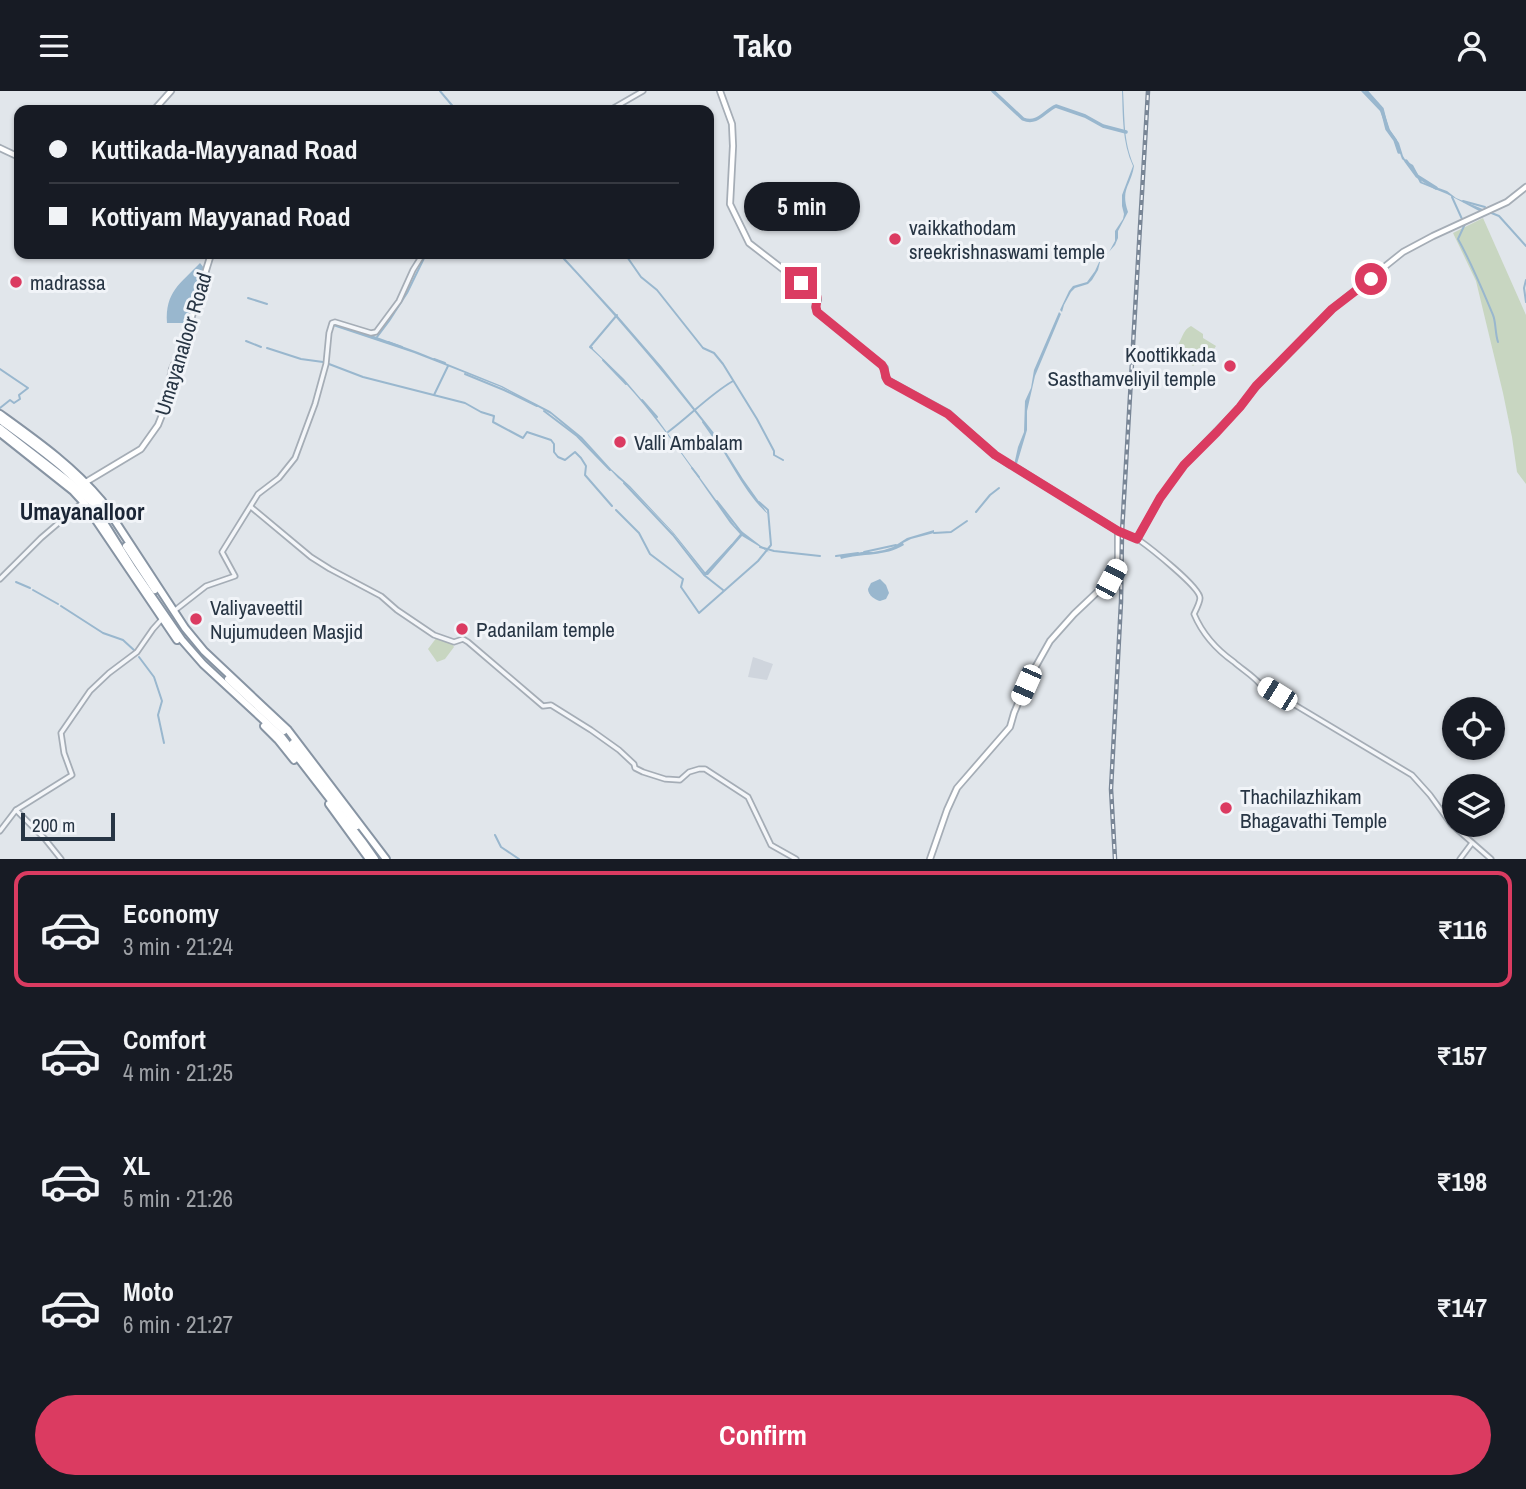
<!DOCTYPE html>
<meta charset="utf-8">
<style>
body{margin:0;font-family:"Archivo Narrow",sans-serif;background:#20242c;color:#f1f3f6;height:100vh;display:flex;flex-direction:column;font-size:26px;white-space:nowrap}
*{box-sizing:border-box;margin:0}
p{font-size:23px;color:#9ea1a6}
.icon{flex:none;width:38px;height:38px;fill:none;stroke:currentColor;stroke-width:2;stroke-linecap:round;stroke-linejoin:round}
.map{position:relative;height:768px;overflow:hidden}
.details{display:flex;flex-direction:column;background:#171b24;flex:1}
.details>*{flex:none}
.top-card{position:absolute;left:14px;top:14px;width:700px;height:154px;border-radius:14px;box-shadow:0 2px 5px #0004;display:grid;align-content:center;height:154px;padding:0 35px;background:#171b24}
.tools{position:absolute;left:1442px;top:606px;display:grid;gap:14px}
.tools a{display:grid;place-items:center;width:63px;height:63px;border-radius:50%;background:#171b24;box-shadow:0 2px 5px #0004;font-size:35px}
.scale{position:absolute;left:21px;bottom:18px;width:94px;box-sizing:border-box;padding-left:7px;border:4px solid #273544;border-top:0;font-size:19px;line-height:24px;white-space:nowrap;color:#273544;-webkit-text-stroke:5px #f1f4f8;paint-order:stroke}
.end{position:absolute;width:32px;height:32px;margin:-16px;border:9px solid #db3b61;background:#fff;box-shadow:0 0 0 4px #fff}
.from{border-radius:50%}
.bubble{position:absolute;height:49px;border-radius:24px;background:#171b24;box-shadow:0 2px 5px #0004;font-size:23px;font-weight:800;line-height:49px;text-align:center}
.car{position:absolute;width:21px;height:42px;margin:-21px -10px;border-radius:9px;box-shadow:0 0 5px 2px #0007;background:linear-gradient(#fff 24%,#345 0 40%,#fff 0 76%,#345 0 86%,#fff 0)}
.top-card b{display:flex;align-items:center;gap:24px;height:66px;font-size:26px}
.top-card b+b{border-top:2px solid #363941}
.top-card i{width:18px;height:18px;background:#f1f3f6}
ul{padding:12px 0 0;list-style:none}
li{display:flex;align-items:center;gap:21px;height:116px;margin:0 14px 10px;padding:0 21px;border:4px solid transparent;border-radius:14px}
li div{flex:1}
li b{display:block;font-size:26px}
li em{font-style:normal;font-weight:800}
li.selected{border-color:#db3b61}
li>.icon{width:63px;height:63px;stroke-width:1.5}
.action{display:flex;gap:14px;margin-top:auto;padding:14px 35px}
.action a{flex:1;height:80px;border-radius:42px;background:#db3b61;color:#fff;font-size:28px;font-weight:800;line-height:80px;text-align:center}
header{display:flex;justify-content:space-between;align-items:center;height:91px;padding:0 35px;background:#171b24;font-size:32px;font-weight:800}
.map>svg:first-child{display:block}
.built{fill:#cfd5dd}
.green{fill:#c8d6c1}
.water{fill:#99b7ce}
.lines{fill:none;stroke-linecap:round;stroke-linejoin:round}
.stream{stroke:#99b7ce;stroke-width:2}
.canal{stroke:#99b7ce;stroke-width:3.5}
.tertiary-casing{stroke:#a5adb6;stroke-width:7}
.secondary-casing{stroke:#a5adb6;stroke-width:8}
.trunk-casing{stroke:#8794a3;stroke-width:10}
.tertiary{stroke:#f4f6f9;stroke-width:3.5}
.secondary{stroke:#fff;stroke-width:4.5}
.trunk{stroke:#fff;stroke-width:6}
.rail-casing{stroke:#798696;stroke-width:4.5}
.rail{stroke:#f1f4f8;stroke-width:2;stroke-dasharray:5;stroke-linecap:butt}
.route{stroke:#db3b61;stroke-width:9}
.poi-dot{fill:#db3b61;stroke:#f1f4f8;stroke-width:2.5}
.labels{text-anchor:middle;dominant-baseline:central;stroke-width:6;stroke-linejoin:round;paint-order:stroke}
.poi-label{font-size:21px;fill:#273544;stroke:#f1f4f8;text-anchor:start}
.street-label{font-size:21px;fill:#273544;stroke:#f1f4f8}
.neighbourhood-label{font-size:23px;font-weight:bold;fill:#1a2535;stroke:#f1f4f8}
</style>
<header><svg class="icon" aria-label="menu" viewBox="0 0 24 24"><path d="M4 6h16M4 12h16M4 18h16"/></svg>Tako<svg class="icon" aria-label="person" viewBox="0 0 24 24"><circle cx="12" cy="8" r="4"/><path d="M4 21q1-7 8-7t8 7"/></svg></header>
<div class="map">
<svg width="1526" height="768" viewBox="0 0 1526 768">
<rect width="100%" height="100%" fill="#e1e6eb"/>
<path class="built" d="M753 566 773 573 767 589 748 586Z"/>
<g class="green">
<path d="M1483 127 1526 224V393L1517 381 1512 346 1503 302 1476 190 1453 142Z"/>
<path d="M1191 235 1203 243V247L1216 255 1209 266 1207 273 1201 269 1193 275C1182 267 1173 262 1181 248 1184 242 1185 238 1191 235Z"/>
<path d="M437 546 451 551 454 556 445 568 437 571 428 558Z"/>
</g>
<g class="water">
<path d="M1122 0H1123C1125 29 1123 49 1134 75 1131 95 1120 98 1128 121L1118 140V147L1115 154 1100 171 1098 179 1092 189 1088 193 1075 197 1071 201 1064 214 1062 221 1060 219 1069 200 1073 195 1087 191 1095 180 1100 169 1109 161 1115 150V140L1123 128 1124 123 1122 115V104L1133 75C1122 51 1123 26 1122 0Z"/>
<path d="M1361 0H1364L1384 21 1390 39 1399 52 1403 65 1406 70 1413 74 1422 91 1447 100 1456 107 1485 119 1481 121 1447 103 1420 92 1413 78 1402 68 1397 54 1388 41 1380 20Z"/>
<path d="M558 163H561L617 224 662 276 714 342 743 388 768 423C744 403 726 360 706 335 659 275 610 218 558 163Z"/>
<path d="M200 172 204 177 187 232H167C165 201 180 193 200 172Z"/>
<path d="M1059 221 1061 223 1035 285 1027 320V339L1016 376 1014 374 1018 356 1024 341 1025 310 1031 297 1034 279Z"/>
<path d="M334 234 374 245 418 261 502 295 550 320 582 346 611 378 630 395 673 441 705 481H708L740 443 730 432C687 371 647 308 590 257L591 256 624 288 653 322 735 435 770 462 742 445 708 484H705L672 441 629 396 618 387 581 348 551 323 501 296 414 262 333 235Z"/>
<path d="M934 439V442L911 448 903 452 904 454C885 466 862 462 841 468L840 465 862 461H873L884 459 893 456 907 447Z"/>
<path d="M880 488 886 494 889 502 886 508 880 510C875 509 868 504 868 498L871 492Z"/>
</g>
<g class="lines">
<g class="stream">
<path d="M440 0 456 19"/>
<path d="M1452 106 1462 128"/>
<path d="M1463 110 1485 116"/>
<path d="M1489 121 1499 125 1526 155"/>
<path d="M1465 133 1458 148C1472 173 1482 198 1493 224 1496 231 1495 242 1498 251"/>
<path d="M625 163 641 186 657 199 703 257 714 262 723 273 757 328 774 360V364L783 369"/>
<path d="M1526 189 1524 197 1526 211"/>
<path d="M248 207 267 213"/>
<path d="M377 246 389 230 407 202 426 163"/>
<path d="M246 250 261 256"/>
<path d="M388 251 402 256"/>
<path d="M267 257 301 268 323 271"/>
<path d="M592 257 590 256 617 224"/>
<path d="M434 268 445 272"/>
<path d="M603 269 626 293"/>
<path d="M329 273 363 286 465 312 481 321 494 325 493 331 523 347 527 341 551 349 554 353V361L558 366 565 369 575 361 581 367 586 375 585 384 612 415"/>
<path d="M0 278 28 297 19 304 20 308 14 312 10 309 0 317"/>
<path d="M465 283 504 299 537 315"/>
<path d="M434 304 448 275"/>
<path d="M642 309 657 326"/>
<path d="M544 320 577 345 610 379"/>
<path d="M703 331 724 361"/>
<path d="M668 341C690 325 709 304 733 290"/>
<path d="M692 377 699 386"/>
<path d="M624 392 673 444 704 484 723 499"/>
<path d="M717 410 742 442"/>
<path d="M616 419 639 442 650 463 683 488 681 496 699 522 758 470 771 454 768 419 759 411"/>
<path d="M976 421 990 404 999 397"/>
<path d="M934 442 951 441 967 430"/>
<path d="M760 456 774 460 820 465"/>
<path d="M864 461 896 454"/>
<path d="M836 465 858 462"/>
<path d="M705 483 732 454"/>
<path d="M16 491 30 497"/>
<path d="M33 499 58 513"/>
<path d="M61 515 103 542 123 549 135 560"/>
<path d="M139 566 154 586 162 610 158 624 164 652"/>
<path d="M495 744 501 756 519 768"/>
</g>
<g class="canal">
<path d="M993 0 1023 28C1038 34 1044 20 1056 15L1085 25 1103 35 1126 41"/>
<path d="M1366 0 1382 18 1387 38 1395 49 1399 61"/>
<path d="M1406 70 1417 85 1436 97"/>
</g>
<defs>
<g id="tertiary">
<path d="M610 19 643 0"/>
<path d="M251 416 311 466 330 478 381 505 397 519 434 544 454 551 463 548 468 551 543 615 551 614 591 639 619 659 634 673 635 677 643 681 665 688 680 689 689 681 699 678H705L748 706 771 754 796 768"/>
<path d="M1118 440C1125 442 1132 445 1139 449 1149 456 1200 496 1200 507 1200 511 1196 519 1194 523 1202 542 1217 559 1234 571 1243 579 1252 584 1260 593L1412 684 1430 704 1451 733 1491 768"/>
<path d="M0 488 41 447 83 411"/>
<path d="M174 520 206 495 235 485 222 461 258 403 279 387 295 367 315 313 326 273 329 242 332 232 335 231 371 242 376 241 399 210 413 179 423 163"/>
<path d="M16 719 45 748 61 768"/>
<path d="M0 740 16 719 72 684 64 662 61 642 90 600 109 582 137 561 153 538 162 528"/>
<path d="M1460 768 1472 752"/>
</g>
<g id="secondary">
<path d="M720 0 732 33 733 55 730 113 749 152 815 203 818 209 815 216 817 221 882 274 885 277V286L889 290 948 322 995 364 1010 374"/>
<path d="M154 19 171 0"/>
<path d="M0 57 19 66"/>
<path d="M86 391 141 358 158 334 164 319 172 278 184 251 211 163"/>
<path d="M1137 448 1160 407 1184 374 1240 316 1254 298 1332 218 1403 161 1433 145 1507 111 1526 96"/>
<path d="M930 768 947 719 957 697 1010 636 1014 622 1027 591 1050 550 1074 523 1111 488 1118 474V440L1018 378"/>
</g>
<g id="trunk">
<path d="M0 323C36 349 73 375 102 410L185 537 204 560 288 639 386 768"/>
<path d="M0 329C39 358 80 385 107 426"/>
<path d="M0 337 71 392 91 411 133 478 182 549 203 573 282 646 363 751 375 768"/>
<path d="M0 342 73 400 85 413 177 549"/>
<path d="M126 455 155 499"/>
<path d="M228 588 284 640"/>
<path d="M264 635 278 649 294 669"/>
<path d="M293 652 357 735"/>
<path d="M329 713 369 768"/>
</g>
</defs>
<use href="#tertiary" class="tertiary-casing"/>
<use href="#secondary" class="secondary-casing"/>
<use href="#trunk" class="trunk-casing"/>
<use href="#tertiary" class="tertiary"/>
<use href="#secondary" class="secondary"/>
<use href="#trunk" class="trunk"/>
<defs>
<path id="rail" d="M1115 768 1111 698 1121 511 1122 441 1148 0"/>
</defs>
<use href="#rail" class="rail-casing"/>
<use href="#rail" class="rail"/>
</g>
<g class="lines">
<path class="route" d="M801 192 817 206 816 216 817 221 882 274C886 279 884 285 888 290L948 323 995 364 1118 440 1137 448 1160 407 1184 374 1217 341 1240 316 1256 295 1332 218 1371 188"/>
</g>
<g class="poi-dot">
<circle cx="895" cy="148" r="7"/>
<circle cx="16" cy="191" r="7"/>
<circle cx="1230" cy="275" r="7"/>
<circle cx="620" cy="351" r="7"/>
<circle cx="196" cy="528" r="7"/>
<circle cx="462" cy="538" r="7"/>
<circle cx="1226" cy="717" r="7"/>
</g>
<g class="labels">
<g class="poi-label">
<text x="909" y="136">vaikkathodam<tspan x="909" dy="24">sreekrishnaswami temple</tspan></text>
<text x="30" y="191">madrassa</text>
<text x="1216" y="263" text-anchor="end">Koottikkada<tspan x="1216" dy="24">Sasthamveliyil temple</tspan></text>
<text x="634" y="351">Valli Ambalam</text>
<text x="210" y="516">Valiyaveettil<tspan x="210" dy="24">Nujumudeen Masjid</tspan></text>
<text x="476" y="538">Padanilam temple</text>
<text x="1240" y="705">Thachilazhikam<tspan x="1240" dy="24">Bhagavathi Temple</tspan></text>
</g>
<g class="street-label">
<text transform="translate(183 253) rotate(-73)">Umayanaloor Road</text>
</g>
<g class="neighbourhood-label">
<text x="82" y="420">Umayanalloor</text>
</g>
</g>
</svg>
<div class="tools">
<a><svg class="icon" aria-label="locate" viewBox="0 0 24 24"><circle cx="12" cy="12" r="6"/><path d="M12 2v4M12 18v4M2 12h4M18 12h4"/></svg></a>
<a><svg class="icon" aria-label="layers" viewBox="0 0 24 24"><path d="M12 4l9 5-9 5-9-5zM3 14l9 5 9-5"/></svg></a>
</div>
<div class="scale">200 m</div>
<i class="end from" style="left:1371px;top:188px"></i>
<i class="end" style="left:801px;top:192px"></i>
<div class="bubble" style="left:744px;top:91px;width:116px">5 min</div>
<i class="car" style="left:1111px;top:488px;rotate:28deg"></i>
<i class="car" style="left:1026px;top:594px;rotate:204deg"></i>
<i class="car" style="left:1277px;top:603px;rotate:302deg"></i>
<div class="top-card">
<b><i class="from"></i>Kuttikada-Mayyanad Road</b>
<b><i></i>Kottiyam Mayyanad Road</b>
</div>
</div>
<section class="details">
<ul>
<li class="selected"><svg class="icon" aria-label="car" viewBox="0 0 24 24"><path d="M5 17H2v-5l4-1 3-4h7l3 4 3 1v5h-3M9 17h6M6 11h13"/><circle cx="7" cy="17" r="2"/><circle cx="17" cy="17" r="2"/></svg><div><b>Economy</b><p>3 min · 21:24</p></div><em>₹116</em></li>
<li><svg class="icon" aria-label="car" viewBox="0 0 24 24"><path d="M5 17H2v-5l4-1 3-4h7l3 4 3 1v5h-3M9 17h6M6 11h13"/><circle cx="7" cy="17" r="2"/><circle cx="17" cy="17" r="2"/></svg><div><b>Comfort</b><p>4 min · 21:25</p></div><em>₹157</em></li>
<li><svg class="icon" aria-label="car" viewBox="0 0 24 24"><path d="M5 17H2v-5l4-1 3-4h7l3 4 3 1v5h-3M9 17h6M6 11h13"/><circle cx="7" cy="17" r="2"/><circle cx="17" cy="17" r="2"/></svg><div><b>XL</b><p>5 min · 21:26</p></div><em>₹198</em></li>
<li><svg class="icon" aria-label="car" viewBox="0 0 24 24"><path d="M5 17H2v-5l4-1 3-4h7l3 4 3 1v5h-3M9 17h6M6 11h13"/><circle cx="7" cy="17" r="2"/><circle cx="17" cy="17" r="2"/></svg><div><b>Moto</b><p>6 min · 21:27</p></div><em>₹147</em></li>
</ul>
<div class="action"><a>Confirm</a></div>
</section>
